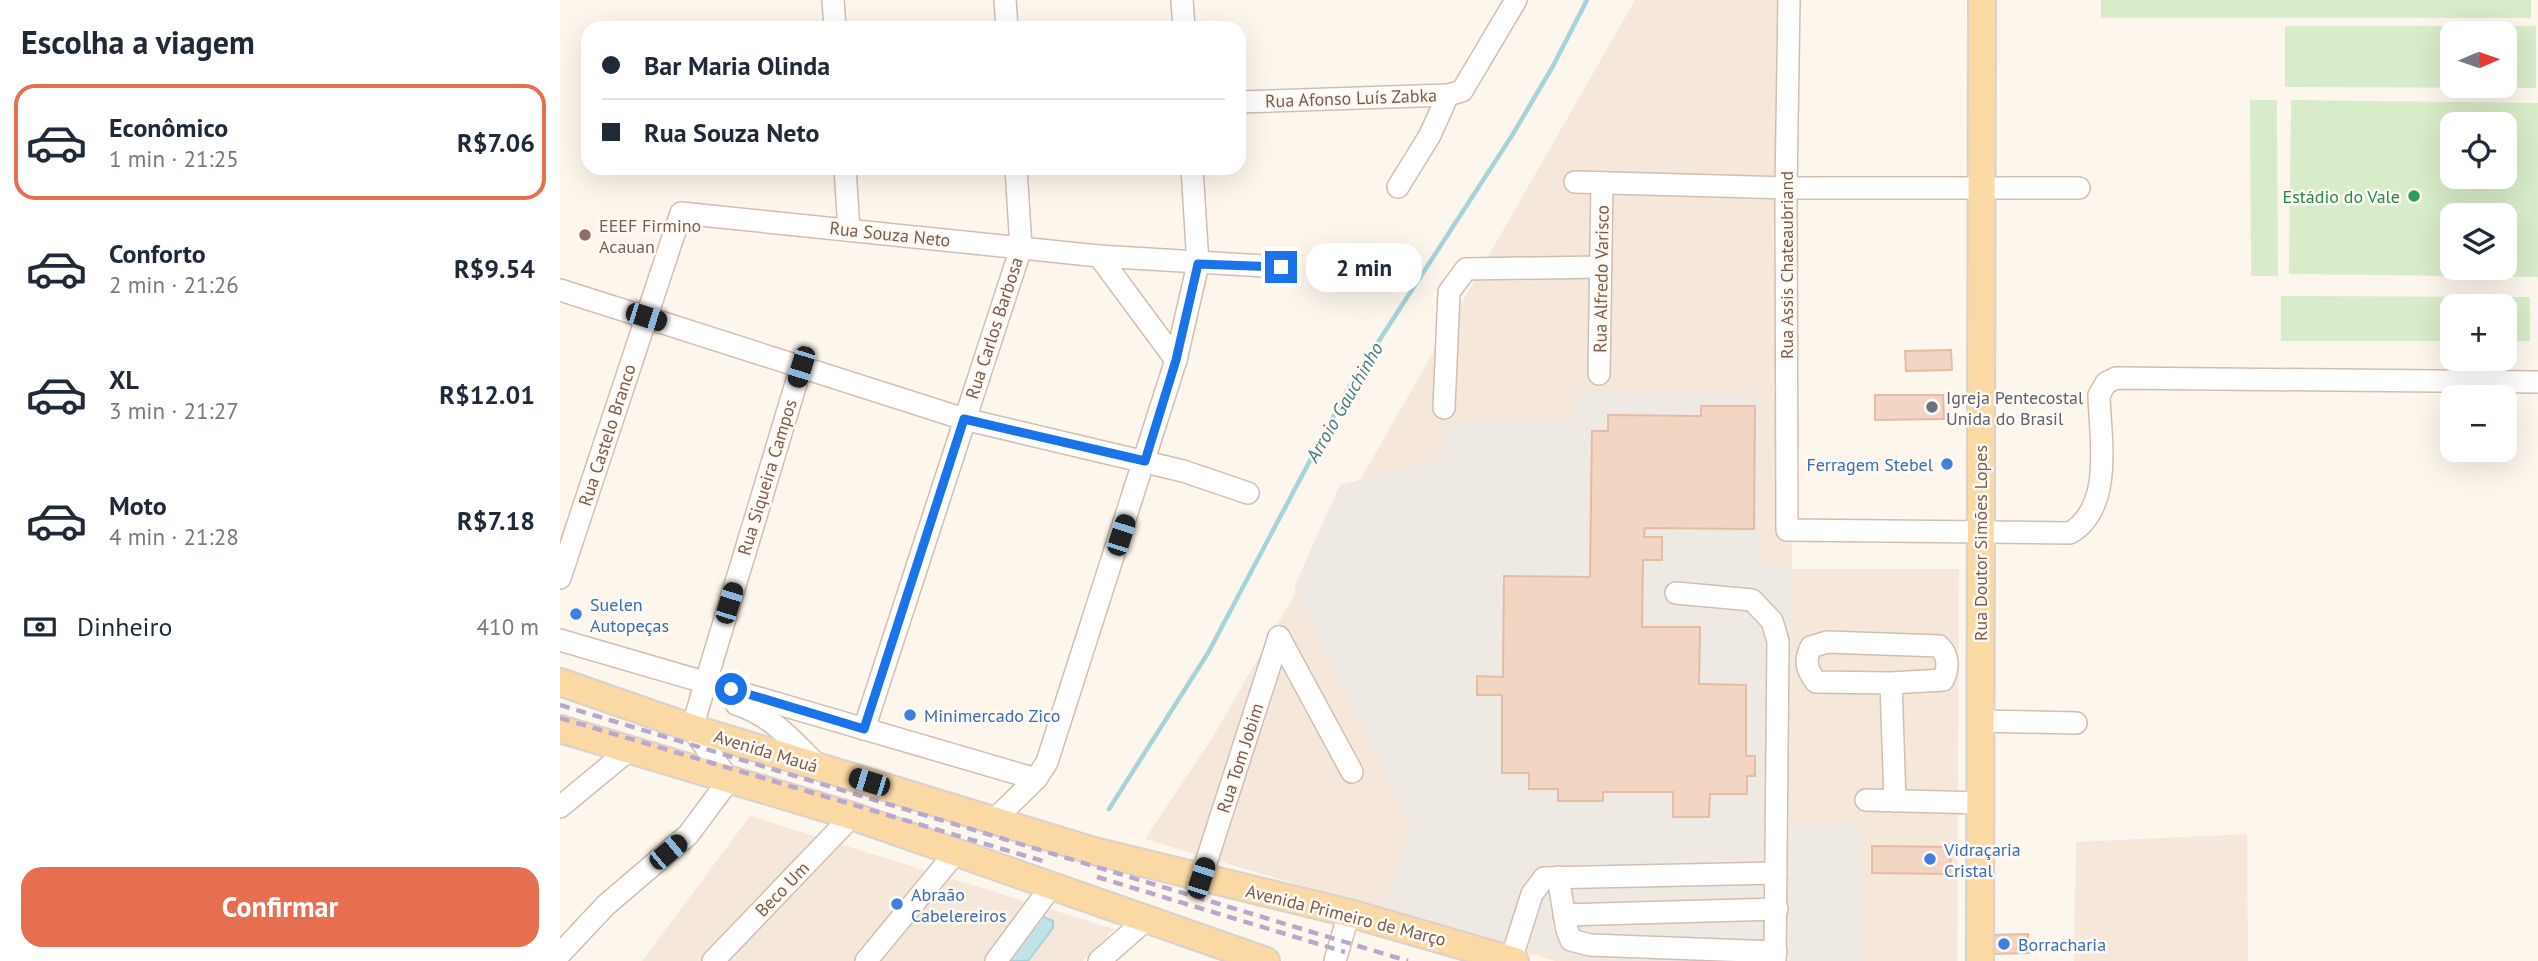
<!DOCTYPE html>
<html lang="pt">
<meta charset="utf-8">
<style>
body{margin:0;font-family:"PT Sans",sans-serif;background:#f6f6f7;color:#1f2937;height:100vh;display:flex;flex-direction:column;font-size:26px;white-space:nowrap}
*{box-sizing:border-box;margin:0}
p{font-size:23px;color:#747a83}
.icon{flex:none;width:38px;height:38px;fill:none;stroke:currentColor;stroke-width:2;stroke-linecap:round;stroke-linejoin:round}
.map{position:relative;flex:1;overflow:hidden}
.details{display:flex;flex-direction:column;background:#fff;width:560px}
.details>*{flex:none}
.hud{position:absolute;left:21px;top:21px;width:665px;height:154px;border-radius:21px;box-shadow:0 7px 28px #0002;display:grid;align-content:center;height:154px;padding:0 21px;background:#fff}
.needle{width:46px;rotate:88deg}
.buttons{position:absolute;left:1880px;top:21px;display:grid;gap:14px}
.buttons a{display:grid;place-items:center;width:77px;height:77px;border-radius:14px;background:#fff;box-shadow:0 7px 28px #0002;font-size:35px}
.end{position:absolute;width:32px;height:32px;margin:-16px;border:9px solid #1a73e8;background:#fff;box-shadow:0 0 0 4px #fff}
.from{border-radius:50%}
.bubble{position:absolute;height:49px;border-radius:21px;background:#fff;box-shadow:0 7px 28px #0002;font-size:23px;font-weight:800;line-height:49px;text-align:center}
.car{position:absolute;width:21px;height:42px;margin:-21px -10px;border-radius:9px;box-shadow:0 0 5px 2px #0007;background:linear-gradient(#222 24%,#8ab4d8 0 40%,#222 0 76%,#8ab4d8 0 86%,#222 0)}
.hud b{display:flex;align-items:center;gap:24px;height:66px;font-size:26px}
.hud b+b{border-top:2px solid #e0e1e3}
.hud i{width:18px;height:18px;background:#1f2937}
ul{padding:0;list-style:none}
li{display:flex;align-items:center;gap:21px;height:116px;margin:0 14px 10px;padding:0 7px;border:4px solid transparent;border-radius:21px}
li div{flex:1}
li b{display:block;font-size:26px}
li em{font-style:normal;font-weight:800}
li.current{border-color:#e76f51}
li>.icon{width:63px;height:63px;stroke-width:1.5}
h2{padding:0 21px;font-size:32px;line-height:84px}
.pay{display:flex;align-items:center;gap:18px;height:77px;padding:0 21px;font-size:26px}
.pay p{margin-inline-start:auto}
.action{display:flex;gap:14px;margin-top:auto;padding:14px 21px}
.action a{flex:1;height:80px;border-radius:21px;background:#e76f51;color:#fff;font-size:28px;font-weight:800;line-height:80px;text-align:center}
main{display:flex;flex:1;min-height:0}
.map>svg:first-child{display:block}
.residential{fill:#f5e8da}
.industrial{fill:#efe9e4}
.green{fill:#d8ecc9;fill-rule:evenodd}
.water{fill:#bfe3e8;stroke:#a5d3da;stroke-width:2}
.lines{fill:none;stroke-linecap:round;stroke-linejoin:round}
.stream{stroke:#a5d3da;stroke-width:4.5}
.building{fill:#f3d5c3;stroke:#e6bba3;stroke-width:2}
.minor-casing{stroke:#d1beb0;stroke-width:24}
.major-casing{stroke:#dad1cd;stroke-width:30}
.minor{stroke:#fff;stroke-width:21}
.major{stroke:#fbd9a5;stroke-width:26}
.rail{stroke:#b9a8c9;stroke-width:4.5;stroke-dasharray:10 7;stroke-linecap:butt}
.route{stroke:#1a73e8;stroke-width:9}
.leisure-dot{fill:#2e9e5b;stroke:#fffaf3;stroke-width:2.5}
.education-dot{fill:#8d6e63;stroke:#fffaf3;stroke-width:2.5}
.worship-dot{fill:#6b7280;stroke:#fffaf3;stroke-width:2.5}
.shop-dot{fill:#3f7fe0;stroke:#fffaf3;stroke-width:2.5}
.labels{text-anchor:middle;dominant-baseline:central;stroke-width:5;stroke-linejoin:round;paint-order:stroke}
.street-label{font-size:18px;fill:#7a5c4d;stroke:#fffaf3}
.leisure-label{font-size:18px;fill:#27864d;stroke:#fffaf3;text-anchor:end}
.education-label{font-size:18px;fill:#785e54;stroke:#fffaf3;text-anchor:start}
.worship-label{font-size:18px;fill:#5b616d;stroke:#fffaf3;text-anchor:start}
.shop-label{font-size:18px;fill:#366cbe;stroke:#fffaf3;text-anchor:start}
.water-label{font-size:19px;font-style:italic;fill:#437c86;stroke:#fffaf3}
</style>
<main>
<section class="details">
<h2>Escolha a viagem</h2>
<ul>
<li class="current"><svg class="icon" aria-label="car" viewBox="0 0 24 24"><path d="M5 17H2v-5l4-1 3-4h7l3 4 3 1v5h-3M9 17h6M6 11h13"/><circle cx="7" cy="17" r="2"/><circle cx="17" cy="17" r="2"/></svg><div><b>Econômico</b><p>1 min · 21:25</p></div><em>R$7.06</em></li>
<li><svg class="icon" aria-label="car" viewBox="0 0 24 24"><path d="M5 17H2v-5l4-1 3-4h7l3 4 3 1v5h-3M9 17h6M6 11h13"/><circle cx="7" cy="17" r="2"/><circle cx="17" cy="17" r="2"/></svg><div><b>Conforto</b><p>2 min · 21:26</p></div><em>R$9.54</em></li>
<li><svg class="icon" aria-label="car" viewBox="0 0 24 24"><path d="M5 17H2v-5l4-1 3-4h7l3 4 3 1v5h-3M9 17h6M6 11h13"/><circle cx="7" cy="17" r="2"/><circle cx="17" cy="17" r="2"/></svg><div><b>XL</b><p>3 min · 21:27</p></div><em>R$12.01</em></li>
<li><svg class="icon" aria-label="car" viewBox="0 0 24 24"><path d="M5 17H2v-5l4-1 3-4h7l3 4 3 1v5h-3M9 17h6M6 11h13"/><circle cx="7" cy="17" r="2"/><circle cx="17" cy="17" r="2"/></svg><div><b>Moto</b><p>4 min · 21:28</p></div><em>R$7.18</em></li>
</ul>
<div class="pay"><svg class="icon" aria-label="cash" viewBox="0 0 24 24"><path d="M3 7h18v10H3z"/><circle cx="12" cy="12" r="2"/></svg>Dinheiro<p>410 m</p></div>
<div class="action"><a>Confirmar</a></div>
</section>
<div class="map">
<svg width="1978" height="961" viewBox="0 0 1978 961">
<rect width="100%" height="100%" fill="#fdf6ec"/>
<g class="residential">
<path d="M1075 0H1229L1232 569H1399L1397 961H995L585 839 654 735Z"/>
<path d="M190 816 554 929 523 961H82Z"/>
<path d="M1687 834 1688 961H1514L1516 842Z"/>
</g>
<path class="industrial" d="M1015 391 1199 397 1200 564 1232 565 1233 825 1299 824 1302 961H1015L824 906 851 824 734 587 780 485 883 458V421L1015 419Z"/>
<g class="green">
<rect x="1541" y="0" width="430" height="18"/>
<path d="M1725 26H1976V88L1725 87ZM1944 33V86H1892V33Z"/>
<path d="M1690 100H1717L1718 276H1691Z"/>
<path d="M1731 100 1978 103V277L1729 274ZM1944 124V177H1892V124ZM1944 215V268H1892V215Z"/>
<path d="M1721 296 1970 297V341H1944V306H1892V341H1721Z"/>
</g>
<path class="water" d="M481 916 493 921V928L468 961H449Z"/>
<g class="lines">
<path class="stream" d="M549 809 648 653 789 387 953 134 993 66 1027 0"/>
</g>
<g class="building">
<path d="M1391 350 1392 370 1346 371 1345 351Z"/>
<path d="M1315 395H1383L1384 419 1315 420Z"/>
<path d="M1141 406H1195L1194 529 1085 528 1084 537H1102V560H1083L1082 627H1140L1139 684 1186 685V756H1195V776H1187V794H1150L1149 817H1113V792H1043V801H998V789H969V773H942V695H917V676L943 677 944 576 1030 577 1032 431H1048V415L1141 416Z"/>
<path d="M1312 846 1391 847 1390 874 1312 873Z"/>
<path d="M1468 934 1469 953 1431 954V935Z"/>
</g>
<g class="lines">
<defs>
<g id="minor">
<path d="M273 0 275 28"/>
<path d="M445 0 447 28"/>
<path d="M622 0 624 28"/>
<path d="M1229 0 1226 188 1227 530 1510 533C1554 507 1540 438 1539 395L1546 383 1556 378 1978 382"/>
<path d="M679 102 888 95 902 91 956 0"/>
<path d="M285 168 289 230"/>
<path d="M1015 182 1226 188H1519"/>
<path d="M838 187 870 135 888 95"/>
<path d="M539 256 616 360"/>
<path d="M0 290 404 419 623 471 688 493"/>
<path d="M1039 374 1042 183"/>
<path d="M884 408 889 292 906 269 1041 267"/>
<path d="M0 578 121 213 539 256 721 267"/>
<path d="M1116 593 1192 600 1212 621 1218 641 1215 961"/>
<path d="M719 637 792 772"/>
<path d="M0 640 476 779"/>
<path d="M1331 683 1383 680C1389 668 1389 656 1379 646L1267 642 1251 647C1244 661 1247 670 1256 682L1331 683 1335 801"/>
<path d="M176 704C211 715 233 741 259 767"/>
<path d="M1420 721 1516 723"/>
<path d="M304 729 461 248 456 168"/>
<path d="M1306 800 1421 803"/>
<path d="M0 807 69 750"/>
<path d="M434 820 476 779 487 762 616 360 638 264 632 168"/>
<path d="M998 877 1007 930 1011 940 1030 945 1216 952"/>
<path d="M641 878 719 637"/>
<path d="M1004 915 1217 909"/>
<path d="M0 954 46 905 128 835 169 780 132 728 241 367"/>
<path d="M951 960 972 894 984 878 1216 873"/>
<path d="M153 961 292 816"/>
<path d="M306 961 397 851"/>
<path d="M436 961 493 884"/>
<path d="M539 961 587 919"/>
<path d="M775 961 789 913"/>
</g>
<g id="major">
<path d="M0 682 132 728 534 851 789 913 955 961"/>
<path d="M0 729 292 816 706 961"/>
<path d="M1420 961 1422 0"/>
</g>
</defs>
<use href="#minor" class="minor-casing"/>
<use href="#major" class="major-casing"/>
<use href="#minor" class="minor"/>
<use href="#major" class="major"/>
<g class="rail">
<path d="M0 705 848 961"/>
<path d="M0 718 483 861"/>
<path d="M537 877 785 952"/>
</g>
</g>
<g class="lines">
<path class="route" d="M171 689 304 729 404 419 585 461 616 360 638 264 721 267"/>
</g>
<circle class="leisure-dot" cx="1854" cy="196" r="7"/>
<circle class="education-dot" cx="25" cy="235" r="7"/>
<circle class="worship-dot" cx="1372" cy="407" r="7"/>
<g class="shop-dot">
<circle cx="1387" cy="464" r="7"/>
<circle cx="16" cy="614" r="7"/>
<circle cx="350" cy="715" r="7"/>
<circle cx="1370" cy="859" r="7"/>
<circle cx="337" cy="904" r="7"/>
<circle cx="1444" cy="944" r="7"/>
</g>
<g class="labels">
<g class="street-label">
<text transform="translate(791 98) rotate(-2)">Rua Afonso Luís Zabka</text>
<text transform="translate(330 234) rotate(6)">Rua Souza Neto</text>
<text transform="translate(1226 265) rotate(-90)">Rua Assis Chateaubriand</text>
<text transform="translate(1041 279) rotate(-89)">Rua Alfredo Varisco</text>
<text transform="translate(434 328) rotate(-72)">Rua Carlos Barbosa</text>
<text transform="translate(47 435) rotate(-72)">Rua Castelo Branco</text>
<text transform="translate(207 477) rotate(-73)">Rua Siqueira Campos</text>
<text transform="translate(1420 543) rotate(-90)">Rua Doutor Simões Lopes</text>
<text transform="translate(206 751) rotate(17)">Avenida Mauá</text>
<text transform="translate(680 758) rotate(-72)">Rua Tom Jobim</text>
<text transform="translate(222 889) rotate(-46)">Beco Um</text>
<text transform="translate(786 915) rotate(14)">Avenida Primeiro de Março</text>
</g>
<g class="leisure-label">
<text x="1840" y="196">Estádio do Vale</text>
</g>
<g class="education-label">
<text x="39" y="225">EEEF Firmino<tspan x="39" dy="21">Acauan</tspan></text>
</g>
<g class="worship-label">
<text x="1386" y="397">Igreja Pentecostal<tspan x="1386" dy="21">Unida do Brasil</tspan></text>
</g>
<g class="shop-label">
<text x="1373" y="464" text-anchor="end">Ferragem Stebel</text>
<text x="30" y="604">Suelen<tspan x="30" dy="21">Autopeças</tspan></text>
<text x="364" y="715">Minimercado Zico</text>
<text x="1384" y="849">Vidraçaria<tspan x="1384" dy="21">Cristal</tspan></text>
<text x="351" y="894">Abraão<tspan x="351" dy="21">Cabelereiros</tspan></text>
<text x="1458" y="944">Borracharia</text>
</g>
<g class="water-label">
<text transform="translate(784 402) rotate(-60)">Arroio Gauchinho</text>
</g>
</g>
</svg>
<div class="buttons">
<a><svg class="needle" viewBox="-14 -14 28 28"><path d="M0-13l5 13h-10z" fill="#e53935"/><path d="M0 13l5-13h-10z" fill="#747a83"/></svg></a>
<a><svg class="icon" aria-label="locate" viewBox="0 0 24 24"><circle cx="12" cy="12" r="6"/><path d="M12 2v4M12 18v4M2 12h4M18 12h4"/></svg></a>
<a><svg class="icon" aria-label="layers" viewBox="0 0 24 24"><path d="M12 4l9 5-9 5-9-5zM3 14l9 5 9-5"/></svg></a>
<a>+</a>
<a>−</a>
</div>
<i class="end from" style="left:171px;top:689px"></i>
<i class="end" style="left:721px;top:267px"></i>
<div class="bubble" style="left:746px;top:243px;width:116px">2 min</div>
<i class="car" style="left:86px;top:317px;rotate:108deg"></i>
<i class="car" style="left:241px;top:367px;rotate:197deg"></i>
<i class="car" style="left:561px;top:535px;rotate:18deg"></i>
<i class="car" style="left:169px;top:603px;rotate:17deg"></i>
<i class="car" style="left:309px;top:782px;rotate:287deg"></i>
<i class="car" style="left:108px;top:852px;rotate:50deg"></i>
<i class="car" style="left:641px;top:878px;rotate:18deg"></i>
<div class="hud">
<b><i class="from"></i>Bar Maria Olinda</b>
<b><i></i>Rua Souza Neto</b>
</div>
</div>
</main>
